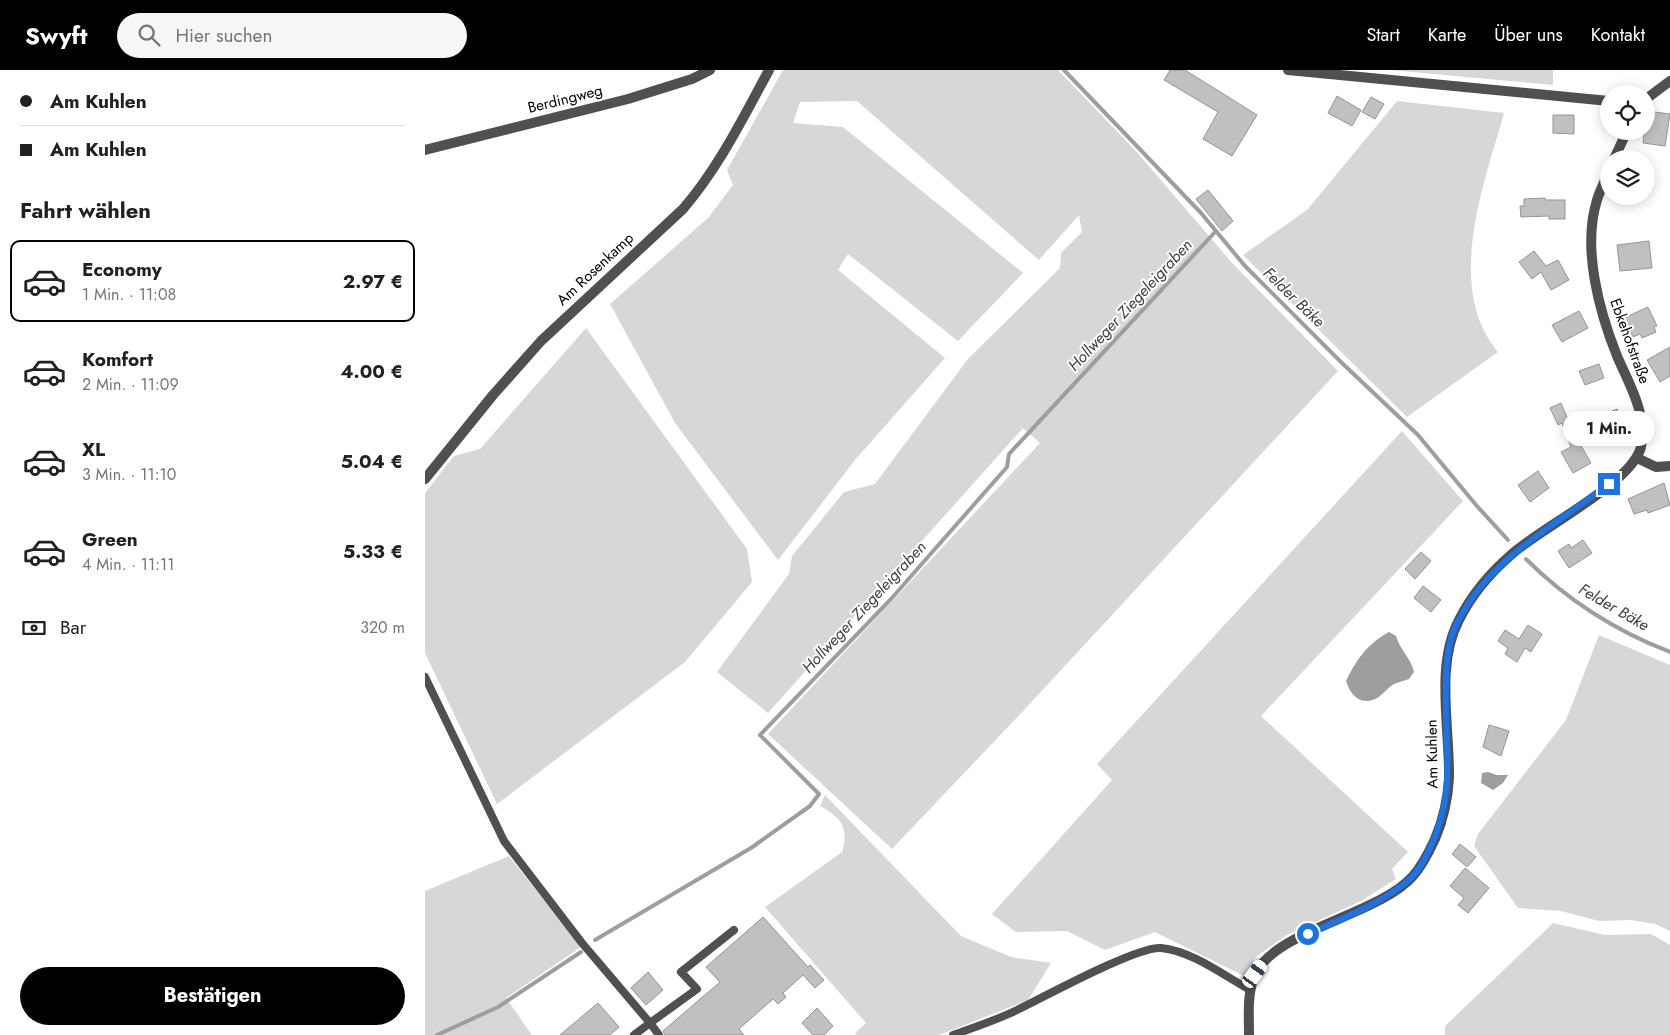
<!DOCTYPE html>
<html lang="de">
<meta charset="utf-8">
<style>
body{margin:0;font-family:Jost,sans-serif;background:#f6f6f6;color:#202124;height:100vh;display:flex;flex-direction:column;font-size:19px;white-space:nowrap}
*{box-sizing:border-box;margin:0}
p{font-size:16px;color:#757577}
.icon{flex:none;width:28px;height:28px;fill:none;stroke:currentColor;stroke-width:2;stroke-linecap:round;stroke-linejoin:round}
.map{position:relative;flex:1;overflow:hidden}
.sheet{display:flex;flex-direction:column;background:#fff;width:425px}
.sheet>*{flex:none}
.top-card{display:grid;align-content:center;height:110px;padding:0 20px;background:#fff}
.tools{position:absolute;left:1175px;top:15px;display:grid;gap:10px}
.tools a{display:grid;place-items:center;width:55px;height:55px;border-radius:50%;background:#fff;box-shadow:0 2px 12px #0003;font-size:25px}
.end{position:absolute;width:22px;height:22px;margin:-11px;border:6px solid #1a73e8;background:#fff;box-shadow:0 0 0 2px #fff}
.from{border-radius:50%}
.bubble{position:absolute;height:35px;border-radius:18px;background:#fff;box-shadow:0 2px 12px #0003;font-size:16px;font-weight:700;line-height:35px;text-align:center}
.car{position:absolute;width:15px;height:30px;margin:-15px -8px;border-radius:6px;box-shadow:0 0 4px 1px #0007;background:linear-gradient(#fff 24%,#345 0 40%,#fff 0 76%,#345 0 86%,#fff 0)}
.top-card b{display:flex;align-items:center;gap:18px;height:48px;font-size:19px}
.top-card b+b{border-top:1px solid #e0e0e0}
.top-card i{width:12px;height:12px;background:#202124}
ul{padding:0;list-style:none}
li{display:flex;align-items:center;gap:15px;height:82px;margin:0 10px 8px;padding:0 10px;border:2px solid transparent;border-radius:10px}
li div{flex:1}
li b{display:block;font-size:19px}
li em{font-style:normal;font-weight:700}
li.selected{border-color:#000}
li>.icon{width:45px;height:45px;stroke-width:1.5}
h2{padding:0 20px;font-size:22px;line-height:60px}
.pay{display:flex;align-items:center;gap:12px;height:55px;padding:0 20px;font-size:19px}
.pay p{margin-inline-start:auto}
.cta{display:flex;gap:10px;margin-top:auto;padding:10px 20px}
.cta a{flex:1;height:58px;border-radius:30px;background:#000;color:#fff;font-size:20px;font-weight:700;line-height:58px;text-align:center}
header{display:flex;align-items:center;gap:30px;box-sizing:border-box;height:70px;padding:0 25px;background:#000;color:#fff}
header strong{font-size:24px}
nav{display:flex;gap:28px;margin-inline-start:auto;font-size:18px}
.search{width:350px;height:45px;background:#f6f6f6;display:flex;align-items:center;gap:12px;box-sizing:border-box;padding:0 18px;border-radius:28px;color:#757577;font-size:19px}
main{display:flex;flex:1;min-height:0}
.map>svg:first-child{display:block}
.green{fill:#d7d7d7}
.water{fill:#9e9e9e}
.lines{fill:none;stroke-linecap:round;stroke-linejoin:round}
.stream{stroke:#9e9e9e;stroke-width:4}
.building{fill:#c0c0c0;stroke:#949494}
.service{stroke:#505050;stroke-width:8}
.minor{stroke:#505050;stroke-width:10}
.route{stroke:#1a73e8;stroke-width:6}
.labels{text-anchor:middle;dominant-baseline:central;stroke-width:4;stroke-linejoin:round;paint-order:stroke}
.street-label{font-size:15px;fill:#000;stroke:#fff}
.water-label{font-size:16px;font-style:italic;fill:#3f3f3f;stroke:#fff}
</style>
<header>
<strong>Swyft</strong>
<div class="search"><svg class="icon" aria-label="search" viewBox="0 0 24 24"><circle cx="10" cy="10" r="6"/><path d="M15 15l6 6"/></svg>Hier suchen</div>
<nav><a>Start</a><a>Karte</a><a>Über uns</a><a>Kontakt</a></nav>
</header>
<main>
<section class="sheet">
<div class="top-card">
<b><i class="from"></i>Am Kuhlen</b>
<b><i></i>Am Kuhlen</b>
</div>
<h2>Fahrt wählen</h2>
<ul>
<li class="selected"><svg class="icon" aria-label="car" viewBox="0 0 24 24"><path d="M5 17H2v-5l4-1 3-4h7l3 4 3 1v5h-3M9 17h6M6 11h13"/><circle cx="7" cy="17" r="2"/><circle cx="17" cy="17" r="2"/></svg><div><b>Economy</b><p>1 Min. · 11:08</p></div><em>2.97 €</em></li>
<li><svg class="icon" aria-label="car" viewBox="0 0 24 24"><path d="M5 17H2v-5l4-1 3-4h7l3 4 3 1v5h-3M9 17h6M6 11h13"/><circle cx="7" cy="17" r="2"/><circle cx="17" cy="17" r="2"/></svg><div><b>Komfort</b><p>2 Min. · 11:09</p></div><em>4.00 €</em></li>
<li><svg class="icon" aria-label="car" viewBox="0 0 24 24"><path d="M5 17H2v-5l4-1 3-4h7l3 4 3 1v5h-3M9 17h6M6 11h13"/><circle cx="7" cy="17" r="2"/><circle cx="17" cy="17" r="2"/></svg><div><b>XL</b><p>3 Min. · 11:10</p></div><em>5.04 €</em></li>
<li><svg class="icon" aria-label="car" viewBox="0 0 24 24"><path d="M5 17H2v-5l4-1 3-4h7l3 4 3 1v5h-3M9 17h6M6 11h13"/><circle cx="7" cy="17" r="2"/><circle cx="17" cy="17" r="2"/></svg><div><b>Green</b><p>4 Min. · 11:11</p></div><em>5.33 €</em></li>
</ul>
<div class="pay"><svg class="icon" aria-label="cash" viewBox="0 0 24 24"><path d="M3 7h18v10H3z"/><circle cx="12" cy="12" r="2"/></svg>Bar<p>320 m</p></div>
<div class="cta"><a>Bestätigen</a></div>
</section>
<div class="map">
<svg width="1245" height="965" viewBox="0 0 1245 965">
<rect width="100%" height="100%" fill="#fff"/>
<g class="green">
<path d="M358 0H633L710 80 808 194 913 301 599 640 467 779 343 664 615 373 598 358 343 643 292 602 364 504 367 486 419 422 450 414 543 289 635 198 636 183 657 162 654 145 614 190 432 31 375 32 368 53 418 57 598 203 533 271 423 184 413 200 520 288 430 390 353 490 250 353 185 234 283 148 308 115 302 100Z"/>
<path d="M965 0H1128V15Z"/>
<path d="M972 31 1079 43C1059 115 1019 217 1073 282L982 347 818 185 882 140Z"/>
<path d="M161 258 322 479 327 512 260 592 72 734 0 583V423L29 386 55 379Z"/>
<path d="M977 361 1038 431 836 646 983 782 967 799 971 809 936 831 862 865 829 888 821 907 730 862 680 880 642 861 591 862 567 844 687 710 672 694Z"/>
<path d="M1174 565 1245 595V861L1230 854 1206 850 1174 851 1136 841 1093 838 1049 776 1053 764 1141 650Z"/>
<path d="M400 725 536 866 586 887 626 893 603 930 514 965H432L430 963 441 953 340 837 417 782C424 758 417 748 395 736Z"/>
<path d="M84 786 156 877 81 928 107 965H0V821Z"/>
<path d="M1128 853 1180 865 1226 864 1245 875V965H1020V956Z"/>
</g>
<g class="water">
<path d="M964 562 971 566C975 580 986 588 989 602L984 609C979 611 973 612 969 614 962 618 957 626 950 629 935 636 925 624 921 611 932 589 942 574 964 562Z"/>
<path d="M1063 702 1072 705H1083L1078 713 1068 720 1056 713 1057 703Z"/>
</g>
<g class="lines">
<g class="stream">
<path d="M639 0 776 143 820 196 917 293 993 365 1051 435 1083 470"/>
<path d="M1101 489C1142 530 1191 561 1245 582"/>
<path d="M170 870 326 778 385 736 394 724 335 665 466 529 582 397 584 384 791 161"/>
<path d="M12 965 73 937 156 882"/>
</g>
</g>
<g class="building">
<path d="M745 0H760L832 45 807 86 778 69 793 42 739 10Z"/>
<path d="M912 26 936 40 927 56 903 43Z"/>
<path d="M946 27 959 34 950 49 937 42Z"/>
<path d="M1222 41 1245 44 1240 76 1218 73 1219 61H1221Z"/>
<path d="M1128 45H1149V64L1128 63Z"/>
<path d="M783 120 808 151 797 161 771 129Z"/>
<path d="M1120 128 1121 130H1140V149H1124V146L1096 147 1095 136H1099V129Z"/>
<path d="M1224 171 1227 198 1195 201 1192 175Z"/>
<path d="M1109 181 1121 196 1133 190 1144 210 1126 220 1116 202 1107 209 1094 192Z"/>
<path d="M1223 237 1232 256 1229 257 1231 262 1217 268 1215 264 1208 267 1199 248Z"/>
<path d="M1154 241 1163 258 1137 272 1127 255Z"/>
<path d="M1245 277V306L1235 312 1222 290Z"/>
<path d="M1174 294 1179 308 1160 315 1154 301Z"/>
<path d="M1136 333 1146 357 1192 339 1200 360 1175 370 1171 360 1151 367 1166 393 1148 403 1136 382 1146 377 1137 353 1133 355 1125 338Z"/>
<path d="M1113 401 1124 418 1105 432 1093 415Z"/>
<path d="M1239 413 1245 435 1223 443 1222 440 1209 444 1203 429Z"/>
<path d="M1158 470 1167 483 1144 498 1133 481 1144 474 1146 478Z"/>
<path d="M996 482 1006 491 990 509 980 499Z"/>
<path d="M998 516 1016 530 1006 542 989 528Z"/>
<path d="M1103 555 1117 564 1106 582 1100 578 1092 592 1080 584 1083 578 1073 571 1080 560 1094 569Z"/>
<path d="M1064 655 1084 661 1076 686 1058 677Z"/>
<path d="M1035 774 1051 787 1042 797 1027 784Z"/>
<path d="M1040 798 1064 818 1043 843 1033 835 1039 828 1025 816Z"/>
<path d="M338 847 383 897 385 895 399 910 390 918 378 905 358 923 361 927 353 934 348 929 314 959 319 965H240L238 961 295 912 281 897Z"/>
<path d="M223 902 238 920 221 935 206 918Z"/>
<path d="M173 933 194 957 185 965H135Z"/>
<path d="M392 938 408 956 399 965H388L377 953Z"/>
</g>
<g class="lines">
<g class="service">
<path d="M0 607 79 771 157 873 225 953 272 919 256 902 309 860"/>
<path d="M209 965 225 953 234 965"/>
<path d="M528 965C550 957 572 950 592 940 619 927 712 876 736 878 767 881 798 905 825 920"/>
</g>
<g class="minor">
<path d="M863 0 1184 31"/>
<path d="M1221 29 1245 11"/>
<path d="M0 80 203 29 267 9 285 0"/>
<path d="M1189 89 1202 61"/>
<path d="M1212 388 1231 397 1245 396"/>
<path d="M0 409 68 325 116 271 258 139C294 97 318 48 344 0"/>
<path d="M824 965C824 946 822 925 829 907 847 860 953 846 988 806 997 796 1004 782 1010 769 1018 750 1023 728 1024 708 1025 659 1010 595 1034 550 1046 526 1066 502 1087 484 1117 457 1207 413 1216 377 1223 345 1204 314 1192 286 1174 241 1157 178 1172 130 1175 120 1180 111 1184 101"/>
</g>
</g>
<g class="lines">
<path class="route" d="M883 864C918 848 957 834 986 808 993 801 1000 789 1004 780 1027 734 1023 696 1021 647 1021 622 1019 583 1029 560 1059 491 1127 458 1184 414"/>
</g>
<g class="labels">
<g class="street-label">
<text transform="translate(140 29) rotate(-14)">Berdingweg</text>
<text transform="translate(170 199) rotate(-43)">Am Rosenkamp</text>
<text transform="translate(1205 271) rotate(70)">Ebkehofstraße</text>
<text transform="translate(1007 684) rotate(-91)">Am Kuhlen</text>
</g>
<g class="water-label">
<text transform="translate(869 227) rotate(44)">Felder Bäke</text>
<text transform="translate(705 235) rotate(-47)">Hollweger Ziegeleigraben</text>
<text transform="translate(439 537) rotate(-47)">Hollweger Ziegeleigraben</text>
<text transform="translate(1189 537) rotate(30)">Felder Bäke</text>
</g>
</g>
</svg>
<div class="tools">
<a><svg class="icon" aria-label="locate" viewBox="0 0 24 24"><circle cx="12" cy="12" r="6"/><path d="M12 2v4M12 18v4M2 12h4M18 12h4"/></svg></a>
<a><svg class="icon" aria-label="layers" viewBox="0 0 24 24"><path d="M12 4l9 5-9 5-9-5zM3 14l9 5 9-5"/></svg></a>
</div>
<i class="end from" style="left:883px;top:864px"></i>
<i class="end" style="left:1184px;top:414px"></i>
<div class="bubble" style="left:1138px;top:341px;width:92px">1 Min.</div>
<i class="car" style="left:830px;top:904px;rotate:36deg"></i>
</div>
</main>
